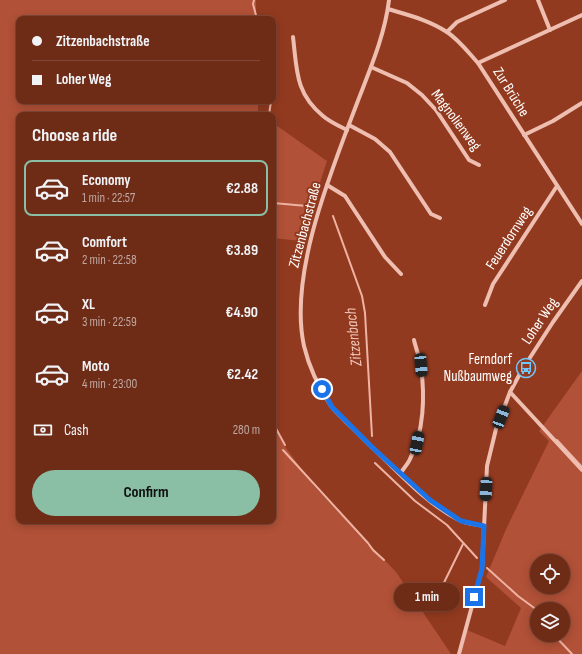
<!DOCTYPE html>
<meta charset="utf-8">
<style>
body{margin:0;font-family:"Sofia Sans Condensed",sans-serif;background:#733420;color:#f1f3f6;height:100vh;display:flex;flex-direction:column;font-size:15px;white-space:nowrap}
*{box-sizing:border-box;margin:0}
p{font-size:13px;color:#bfa7a1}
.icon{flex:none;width:22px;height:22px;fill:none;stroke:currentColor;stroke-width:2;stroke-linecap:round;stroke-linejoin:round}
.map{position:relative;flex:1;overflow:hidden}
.details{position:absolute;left:16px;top:112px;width:260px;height:412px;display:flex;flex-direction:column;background:#6e2c17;border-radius:8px;box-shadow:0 2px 10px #0003,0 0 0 1px #804836}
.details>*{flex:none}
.top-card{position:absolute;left:16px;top:16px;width:260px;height:88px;border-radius:8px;box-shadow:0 2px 10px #0003,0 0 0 1px #804836;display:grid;align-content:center;height:88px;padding:0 16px;background:#6e2c17}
.fabs{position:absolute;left:530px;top:554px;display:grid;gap:8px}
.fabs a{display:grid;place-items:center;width:40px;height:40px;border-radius:50%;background:#6e2c17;box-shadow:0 2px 10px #0003,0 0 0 1px #804836;font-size:20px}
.end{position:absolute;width:18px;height:18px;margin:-9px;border:5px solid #1a73e8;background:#fff;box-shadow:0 0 0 2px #fff}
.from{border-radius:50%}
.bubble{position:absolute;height:28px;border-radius:14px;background:#6e2c17;box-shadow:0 2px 10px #0003,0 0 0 1px #804836;font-size:13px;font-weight:700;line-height:28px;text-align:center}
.car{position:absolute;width:12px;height:24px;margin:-12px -6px;border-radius:5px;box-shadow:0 0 3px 1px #0007;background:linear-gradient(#222 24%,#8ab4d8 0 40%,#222 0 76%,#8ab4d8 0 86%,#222 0)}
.top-card b{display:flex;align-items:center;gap:14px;height:38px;font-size:15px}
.top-card b+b{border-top:1px solid #804836}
.top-card i{width:10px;height:10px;background:#f1f3f6}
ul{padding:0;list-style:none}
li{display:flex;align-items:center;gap:12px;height:56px;margin:0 8px 6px;padding:0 8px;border:2px solid transparent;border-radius:8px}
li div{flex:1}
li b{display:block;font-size:15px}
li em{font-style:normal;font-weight:700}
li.current{border-color:#8abfa5}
li>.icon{width:36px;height:36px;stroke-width:1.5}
h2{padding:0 16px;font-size:18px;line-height:48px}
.pay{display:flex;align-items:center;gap:10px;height:44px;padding:0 16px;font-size:15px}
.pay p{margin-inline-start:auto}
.button{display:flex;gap:8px;margin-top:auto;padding:8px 16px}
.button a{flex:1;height:46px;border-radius:24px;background:#8abfa5;color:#111;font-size:16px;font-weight:700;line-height:46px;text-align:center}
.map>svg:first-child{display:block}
.green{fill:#b15137;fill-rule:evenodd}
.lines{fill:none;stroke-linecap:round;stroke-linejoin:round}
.stream{stroke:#efb3a4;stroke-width:2}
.minor{stroke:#eebeb1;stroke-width:4}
.route{stroke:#1a73e8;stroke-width:5}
.labels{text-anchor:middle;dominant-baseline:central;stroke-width:4;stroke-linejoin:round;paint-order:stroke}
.street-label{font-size:15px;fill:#fff;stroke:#923a1f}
.poi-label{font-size:15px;fill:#fff;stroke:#923a1f;text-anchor:end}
.water-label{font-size:16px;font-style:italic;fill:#f4c9bd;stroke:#923a1f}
</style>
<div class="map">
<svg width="582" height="654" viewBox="0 0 582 654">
<rect width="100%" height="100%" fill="#923a1f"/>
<g class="green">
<path d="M0 0H256V19H19V101H258V115H19V521H273V425L286 448 314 486 396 572 451 654H0Z"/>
<path d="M273 123 327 161 301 241 273 238Z"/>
<path d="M582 371V654H461L467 630 505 646 521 608 486 577 507 527 549 441 539 431ZM537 561H563V587H537ZM537 609H563V635H537Z"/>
</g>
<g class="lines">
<g class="stream">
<path d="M254 0 253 4 257 19"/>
<path d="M269 115 271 101"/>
<path d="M273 203 307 206"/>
<path d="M333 216 362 296 365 313 372 436"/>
<path d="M273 423 285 445"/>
<path d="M557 440 582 467"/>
<path d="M283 450 368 543 373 550 384 560"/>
<path d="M375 463 415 501 447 525 477 558"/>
<path d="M487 568 518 596 537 610"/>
<path d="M430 611 463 544"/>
<path d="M554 635 572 654"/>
</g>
<g class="minor">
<path d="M389 0C385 34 371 67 359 98 333 167 288 273 304 346 309 367 319 388 331 406 335 412 341 416 346 422 356 431 365 441 375 450 401 475 427 504 459 520 466 524 476 524 484 526"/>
<path d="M538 0 550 30"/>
<path d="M388 9C408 15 429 20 447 32 459 40 468 52 478 63L582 224"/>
<path d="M447 32 457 22 505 0"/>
<path d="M293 37C297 70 295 93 323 116 330 122 339 126 347 130"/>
<path d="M478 63 582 15"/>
<path d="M371 67 407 83 422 95 436 110 469 160 479 165"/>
<path d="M349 125 375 139 390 152 431 214 440 218"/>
<path d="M524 135 553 121 582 103"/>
<path d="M327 185 345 196 385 257 401 274"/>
<path d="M485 305 493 284 557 186"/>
<path d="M510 392 582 470"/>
<path d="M400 474C403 469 408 464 410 459 424 432 425 396 421 367 420 358 416 349 414 340"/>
<path d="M459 654 482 569 487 466 496 429 510 392 522 370 553 322 582 281"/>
</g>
</g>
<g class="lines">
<path class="route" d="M322 389 332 407 373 448 430 500 461 521 484 526 482 569 474 597"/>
</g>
<defs>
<symbol id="bus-ring" viewBox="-11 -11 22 22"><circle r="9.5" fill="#923a1f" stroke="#71c7fb" stroke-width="1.5"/><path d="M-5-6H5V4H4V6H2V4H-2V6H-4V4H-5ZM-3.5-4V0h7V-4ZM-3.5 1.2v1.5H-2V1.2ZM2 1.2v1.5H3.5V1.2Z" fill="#71c7fb"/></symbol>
</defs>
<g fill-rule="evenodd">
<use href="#bus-ring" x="515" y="357" width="22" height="22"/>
</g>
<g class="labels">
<g class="street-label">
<text transform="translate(511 92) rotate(58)">Zur Brüche</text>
<text transform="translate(456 120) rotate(53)">Magnolienweg</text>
<text transform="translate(305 225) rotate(-75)">Zitzenbachstraße</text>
<text transform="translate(509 238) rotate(-57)">Feuerdornweg</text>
<text transform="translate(540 321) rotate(-56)">Loher Weg</text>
</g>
<g class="poi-label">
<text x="512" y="359">Ferndorf<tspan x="512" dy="17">Nußbaumweg</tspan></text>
</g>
<g class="water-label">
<text transform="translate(354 337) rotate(-96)">Zitzenbach</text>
</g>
</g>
</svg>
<div class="fabs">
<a><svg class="icon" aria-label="locate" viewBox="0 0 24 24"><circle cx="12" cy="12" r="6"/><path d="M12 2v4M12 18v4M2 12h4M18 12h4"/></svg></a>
<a><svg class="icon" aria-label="layers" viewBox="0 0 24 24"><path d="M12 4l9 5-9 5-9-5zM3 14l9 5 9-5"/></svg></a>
</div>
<i class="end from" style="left:322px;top:389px"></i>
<i class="end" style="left:474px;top:597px"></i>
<div class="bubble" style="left:394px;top:583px;width:66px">1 min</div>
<i class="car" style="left:421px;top:365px;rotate:175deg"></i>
<i class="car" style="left:501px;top:417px;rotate:21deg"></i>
<i class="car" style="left:417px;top:443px;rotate:11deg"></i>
<i class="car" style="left:486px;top:489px;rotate:183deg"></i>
<div class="top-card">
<b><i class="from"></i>Zitzenbachstraße</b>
<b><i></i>Loher Weg</b>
</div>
<section class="details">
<h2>Choose a ride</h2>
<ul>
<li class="current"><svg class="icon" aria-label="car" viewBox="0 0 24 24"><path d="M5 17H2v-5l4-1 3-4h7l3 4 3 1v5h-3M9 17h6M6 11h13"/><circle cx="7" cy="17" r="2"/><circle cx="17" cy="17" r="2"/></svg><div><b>Economy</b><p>1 min · 22:57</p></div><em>€2.88</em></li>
<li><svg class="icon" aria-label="car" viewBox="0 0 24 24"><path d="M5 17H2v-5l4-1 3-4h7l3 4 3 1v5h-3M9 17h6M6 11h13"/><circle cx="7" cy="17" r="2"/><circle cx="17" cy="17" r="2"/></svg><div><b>Comfort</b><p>2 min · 22:58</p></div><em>€3.89</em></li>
<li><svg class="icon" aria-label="car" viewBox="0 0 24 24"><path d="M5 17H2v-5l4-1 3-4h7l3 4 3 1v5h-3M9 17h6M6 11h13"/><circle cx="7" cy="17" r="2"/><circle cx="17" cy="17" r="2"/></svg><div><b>XL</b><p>3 min · 22:59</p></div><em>€4.90</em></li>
<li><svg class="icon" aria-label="car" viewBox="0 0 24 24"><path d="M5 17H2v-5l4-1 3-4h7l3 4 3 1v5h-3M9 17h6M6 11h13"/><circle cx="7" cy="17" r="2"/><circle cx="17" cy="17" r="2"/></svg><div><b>Moto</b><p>4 min · 23:00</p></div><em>€2.42</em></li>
</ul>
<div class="pay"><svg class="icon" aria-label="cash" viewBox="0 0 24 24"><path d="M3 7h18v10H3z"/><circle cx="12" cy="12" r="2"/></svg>Cash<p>280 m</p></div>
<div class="button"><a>Confirm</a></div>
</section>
</div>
